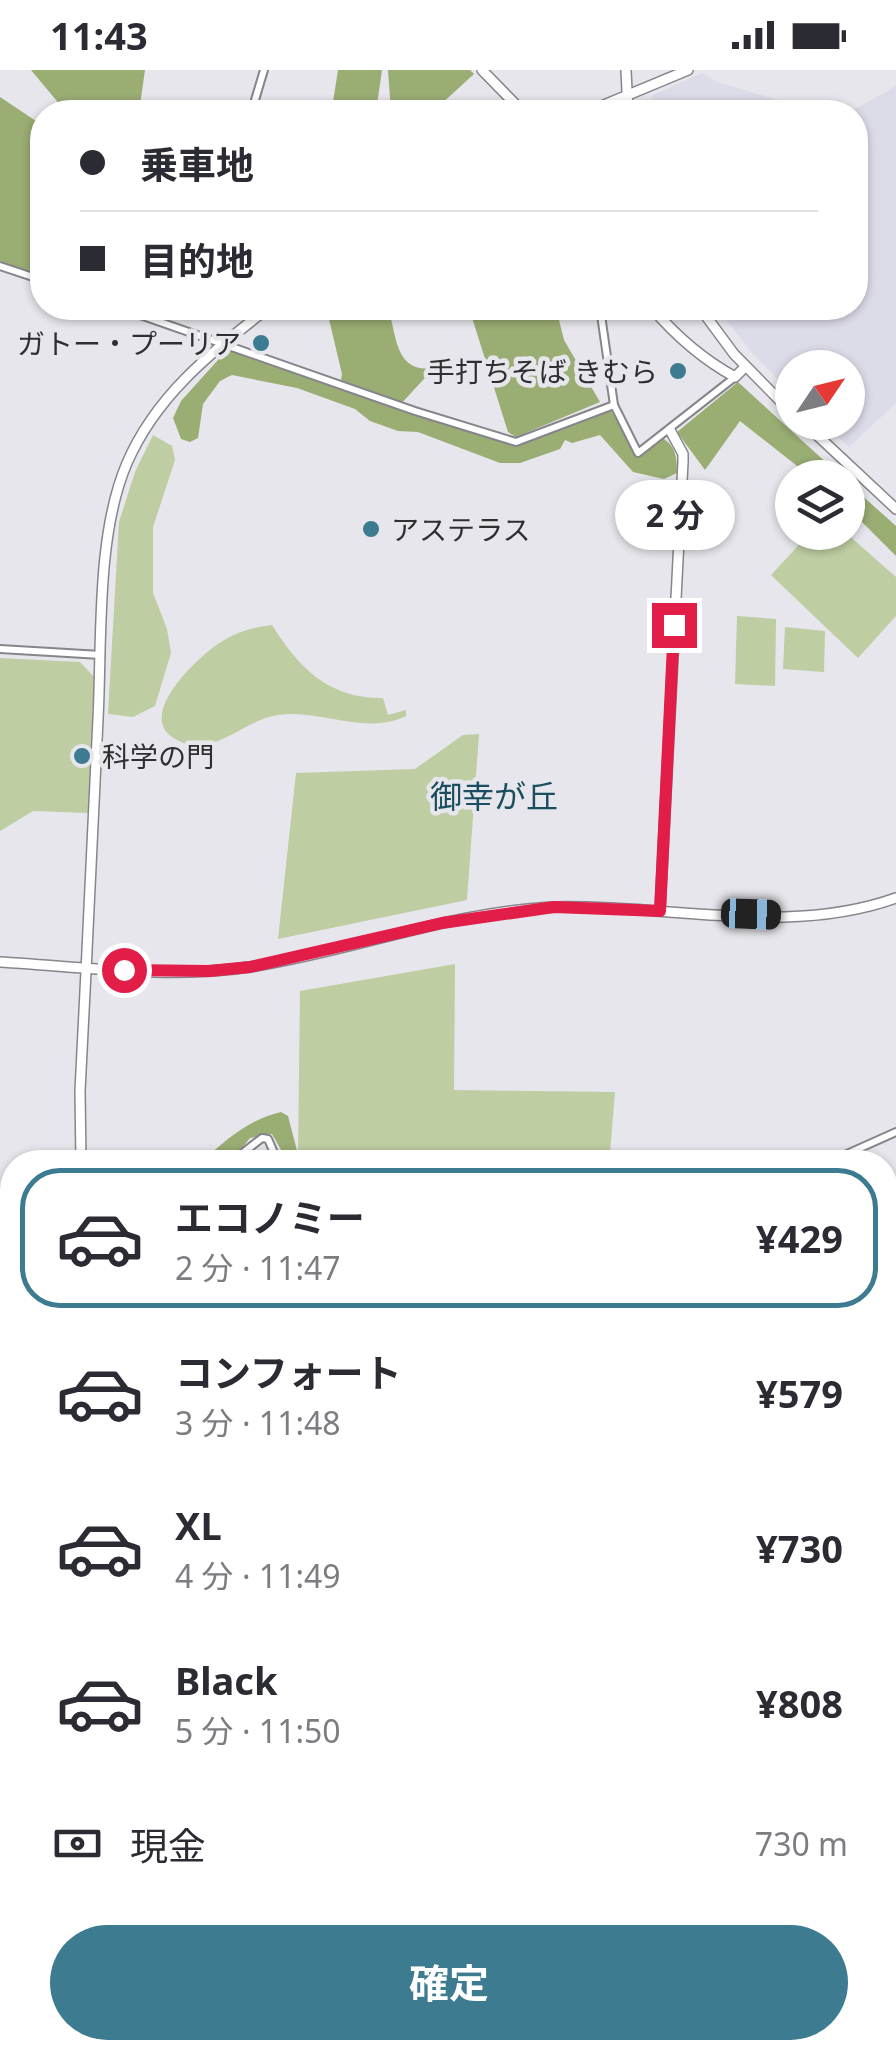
<!DOCTYPE html>
<html lang="ja">
<meta charset="utf-8">
<style>
body{margin:0;font-family:"Noto Sans","Noto Sans JP",sans-serif;background:#f7f7f7;color:#2b2b33;height:100vh;display:flex;flex-direction:column;font-size:38px;white-space:nowrap}
*{box-sizing:border-box;margin:0}
p{font-size:32px;color:#7c7c81}
.icon{flex:none;width:55px;height:55px;fill:none;stroke:currentColor;stroke-width:2;stroke-linecap:round;stroke-linejoin:round}
.map{position:relative;flex:1;overflow:hidden}
.details{position:absolute;left:0px;top:1080px;width:898px;height:910px;display:flex;flex-direction:column;background:#fff;border-radius:40px 40px 0 0;box-shadow:0 2px 8px #0004}
.details>*{flex:none}
.banner{position:absolute;left:30px;top:30px;width:838px;height:220px;border-radius:40px;box-shadow:0 2px 8px #0004;display:grid;align-content:center;height:220px;padding:0 50px;background:#fff}
.needle{width:65px;rotate:55deg}
.controls{position:absolute;left:775px;top:280px;display:grid;gap:20px}
.controls a{display:grid;place-items:center;width:90px;height:90px;border-radius:50%;background:#fff;box-shadow:0 2px 8px #0004;font-size:50px}
.end{position:absolute;width:45px;height:45px;margin:-22px;border:12px solid #e11d48;background:#fff;box-shadow:0 0 0 5px #fff}
.from{border-radius:50%}
.bubble{position:absolute;height:70px;border-radius:35px;background:#fff;box-shadow:0 2px 8px #0004;font-size:32px;font-weight:700;line-height:70px;text-align:center}
.car{position:absolute;width:30px;height:60px;margin:-30px -15px;border-radius:12px;box-shadow:0 0 8px 2px #0007;background:linear-gradient(#222 24%,#8ab4d8 0 40%,#222 0 76%,#8ab4d8 0 86%,#222 0)}
.banner b{display:flex;align-items:center;gap:35px;height:95px;font-size:38px}
.banner b+b{border-top:2px solid #e1e1e2}
.banner i{width:25px;height:25px;background:#2b2b33}
ul{padding:18px 0 0;list-style:none}
li{display:flex;align-items:center;gap:30px;height:140px;margin:0 20px 15px;padding:0 30px;border:5px solid transparent;border-radius:40px}
li div{flex:1}
li b{display:block;font-size:38px}
li em{font-style:normal;font-weight:700}
li.selected{border-color:#3c7b90}
li>.icon{width:90px;height:90px;stroke-width:1.5}
.pay{display:flex;align-items:center;gap:25px;height:110px;padding:0 50px;font-size:38px}
.pay p{margin-inline-start:auto}
.cta{display:flex;gap:20px;margin-top:auto;padding:20px 50px}
.cta a{flex:1;height:115px;border-radius:60px;background:#3c7b90;color:#fff;font-size:40px;font-weight:700;line-height:115px;text-align:center}
.status{display:flex;justify-content:space-between;align-items:center;height:70px;padding:0 50px;background:#fff;direction:ltr}
.status svg{height:28px;fill:currentColor}
.map>svg:first-child{display:block}
.built{fill:#dcdbe8}
.green{fill:#becda2}
.forest{fill:#9aad73}
.lines{fill:none;stroke-linecap:round;stroke-linejoin:round}
.river{stroke:#71bad5;stroke-width:14}
.street-casing{stroke:#86858b;stroke-width:10}
.secondary-casing{stroke:#86858b;stroke-width:12}
.primary-casing{stroke:#c5c5c5;stroke-width:14}
.street{stroke:#fff;stroke-width:6}
.secondary{stroke:#fff;stroke-width:9}
.primary{stroke:#beb1e8;stroke-width:10}
.route{stroke:#e11d48;stroke-width:12}
.poi-dot{fill:#3c7b90;stroke:#e6e6ec;stroke-width:4}
.labels{text-anchor:middle;dominant-baseline:central;stroke-width:9;stroke-linejoin:round;paint-order:stroke}
.poi-label{font-size:28px;fill:#2f2f31;stroke:#e6e6ec;text-anchor:end}
.quarter-label{font-size:32px;fill:#1a4e5e;stroke:#e6e6ec}
</style>
<div class="status"><b>11:43</b><svg viewBox="0 0 49 12"><path d="M0 12V9h3v3zM5 12V6h3v6zM10 12V3h3v9zM15 12V0h3v12zM26 1h20v11H26zM47 4h2v5h-2z"/></svg></div>
<div class="map">
<svg width="896" height="1990" viewBox="0 0 896 1990">
<rect width="100%" height="100%" fill="#e6e6ec"/>
<g class="built">
<path d="M702 3 717 12 794 35 806 42H645L653 25Z"/>
<path d="M896 16V333L849 377 823 353 848 352V298H792V324L748 278 717 238H855V42H850Z"/>
</g>
<g class="green">
<path d="M153 365 172 376 175 390 153 457V523L167 559 171 583 155 636 133 647 108 644 119 452 135 402Z"/>
<path d="M810 463H846L896 507V546L858 588 771 505Z"/>
<path d="M737 546 776 549 775 616 735 614Z"/>
<path d="M272 555C299 598 329 629 383 628L388 645 406 640V646C366 666 321 639 278 645 241 650 210 693 172 667 137 643 200 585 221 572 237 562 253 557 272 555Z"/>
<path d="M785 557 825 561 824 602 783 599Z"/>
<path d="M0 588 80 592 94 607 88 743 33 741 0 761Z"/>
<path d="M479 664 467 830 278 869 296 703 415 699 463 665Z"/>
<path d="M455 894 454 1020 615 1022 610 1083 533 1092H303L298 1087 300 921Z"/>
</g>
<g class="forest">
<path d="M31 0H145L139 42H66Z"/>
<path d="M338 0H382L376 42H266L322 39 333 32Z"/>
<path d="M388 0H470L474 4 439 36 444 42H391Z"/>
<path d="M0 27 42 55V206L0 191Z"/>
<path d="M338 238 360 241 388 238C397 264 394 304 434 298L399 336 515 375 610 339 637 386 662 368C676 375 677 389 677 403L664 409 633 402 600 365 572 373 565 370 560 379 520 393H500L418 362 398 361 370 351 355 339 297 318 232 305 220 311 203 334 198 368 190 372 181 369 173 348 181 331 227 280 234 278 253 289 337 313 341 310 342 304 328 245 336 243Z"/>
<path d="M469 238H576L559 250 564 270 600 332 516 367 508 362Z"/>
<path d="M738 312 842 407H811L740 351 705 400 677 362Z"/>
<path d="M848 413 896 456V486L848 438Z"/>
<path d="M281 1042 288 1046 300 1092H288L272 1064 250 1068 231 1092H201C226 1070 247 1050 281 1042Z"/>
<path d="M0 1190 12 1191V1438L0 1443Z"/>
<path d="M0 1739 12 1745V1838L0 1851Z"/>
</g>
<g class="lines">
<g class="river">
<path d="M885 1425 896 1422"/>
<path d="M0 1576 12 1581"/>
</g>
<defs>
<g id="street">
<path d="M255 42V30L264 0"/>
<path d="M0 196 42 210"/>
<path d="M120 238 415 341 516 372 614 335"/>
<path d="M600 238 614 335 638 383 735 307"/>
<path d="M0 579 101 585"/>
<path d="M231 1092 262 1068 268 1069 278 1092"/>
<path d="M829 1092 896 1062"/>
<path d="M0 1214 12 1216"/>
<path d="M0 1487 12 1494"/>
<path d="M885 1588 896 1605"/>
<path d="M885 1729 896 1726"/>
<path d="M0 1733 12 1739"/>
<path d="M885 1772 896 1773"/>
<path d="M885 1814 896 1816"/>
<path d="M474 1978 482 1990"/>
<path d="M849 1978V1990"/>
<path d="M336 1990V1978"/>
<path d="M521 1990 526 1978"/>
<path d="M772 1990 773 1978"/>
</g>
<g id="secondary">
<path d="M482 0 523 42"/>
<path d="M626 0 628 42"/>
<path d="M587 42 688 0"/>
<path d="M652 238C676 266 702 289 735 307L745 297"/>
<path d="M700 238 734 284 792 343"/>
<path d="M803 352 896 439"/>
<path d="M660 841 683 392V384L670 360"/>
<path d="M0 892C83 897 168 909 250 897 353 881 452 841 556 837 667 834 788 867 896 828"/>
<path d="M81 1092 80 1021C86 897 93 773 98 649 102 570 96 465 127 393 157 324 211 283 268 238"/>
<path d="M892 1990 896 1988"/>
</g>
<g id="primary">
<path d="M885 1296 896 1292"/>
<path d="M885 1308 896 1304"/>
<path d="M0 1900 12 1878"/>
</g>
</defs>
<use href="#street" class="street-casing"/>
<use href="#secondary" class="secondary-casing"/>
<use href="#primary" class="primary-casing"/>
<use href="#street" class="street"/>
<use href="#secondary" class="secondary"/>
<use href="#primary" class="primary"/>
</g>
<g class="lines">
<path class="route" d="M124 900 209 901 250 897 442 853 554 837 660 841 674 555"/>
</g>
<g class="poi-dot">
<circle cx="261" cy="273" r="10"/>
<circle cx="678" cy="301" r="10"/>
<circle cx="371" cy="459" r="10"/>
<circle cx="82" cy="686" r="10"/>
</g>
<g class="labels">
<g class="poi-label">
<text x="241" y="273">ガトー・プーリア</text>
<text x="658" y="301">手打ちそば きむら</text>
<text x="391" y="459" text-anchor="start">アステラス</text>
<text x="102" y="686" text-anchor="start">科学の門</text>
</g>
<g class="quarter-label">
<text x="494" y="725">御幸が丘</text>
</g>
</g>
</svg>
<div class="controls">
<a><svg class="needle" viewBox="-14 -14 28 28"><path d="M0-13l5 13h-10z" fill="#e53935"/><path d="M0 13l5-13h-10z" fill="#7c7c81"/></svg></a>
<a><svg class="icon" aria-label="layers" viewBox="0 0 24 24"><path d="M12 4l9 5-9 5-9-5zM3 14l9 5 9-5"/></svg></a>
</div>
<i class="end from" style="left:124px;top:900px"></i>
<i class="end" style="left:674px;top:555px"></i>
<div class="bubble" style="left:615px;top:410px;width:120px">2 分</div>
<i class="car" style="left:751px;top:844px;rotate:92deg"></i>
<div class="banner">
<b><i class="from"></i>乗車地</b>
<b><i></i>目的地</b>
</div>
<section class="details">
<ul>
<li class="selected"><svg class="icon" aria-label="car" viewBox="0 0 24 24"><path d="M5 17H2v-5l4-1 3-4h7l3 4 3 1v5h-3M9 17h6M6 11h13"/><circle cx="7" cy="17" r="2"/><circle cx="17" cy="17" r="2"/></svg><div><b>エコノミー</b><p>2 分 · 11:47</p></div><em>¥429</em></li>
<li><svg class="icon" aria-label="car" viewBox="0 0 24 24"><path d="M5 17H2v-5l4-1 3-4h7l3 4 3 1v5h-3M9 17h6M6 11h13"/><circle cx="7" cy="17" r="2"/><circle cx="17" cy="17" r="2"/></svg><div><b>コンフォート</b><p>3 分 · 11:48</p></div><em>¥579</em></li>
<li><svg class="icon" aria-label="car" viewBox="0 0 24 24"><path d="M5 17H2v-5l4-1 3-4h7l3 4 3 1v5h-3M9 17h6M6 11h13"/><circle cx="7" cy="17" r="2"/><circle cx="17" cy="17" r="2"/></svg><div><b>XL</b><p>4 分 · 11:49</p></div><em>¥730</em></li>
<li><svg class="icon" aria-label="car" viewBox="0 0 24 24"><path d="M5 17H2v-5l4-1 3-4h7l3 4 3 1v5h-3M9 17h6M6 11h13"/><circle cx="7" cy="17" r="2"/><circle cx="17" cy="17" r="2"/></svg><div><b>Black</b><p>5 分 · 11:50</p></div><em>¥808</em></li>
</ul>
<div class="pay"><svg class="icon" aria-label="cash" viewBox="0 0 24 24"><path d="M3 7h18v10H3z"/><circle cx="12" cy="12" r="2"/></svg>現金<p>730 m</p></div>
<div class="cta"><a>確定</a></div>
</section>
</div>
